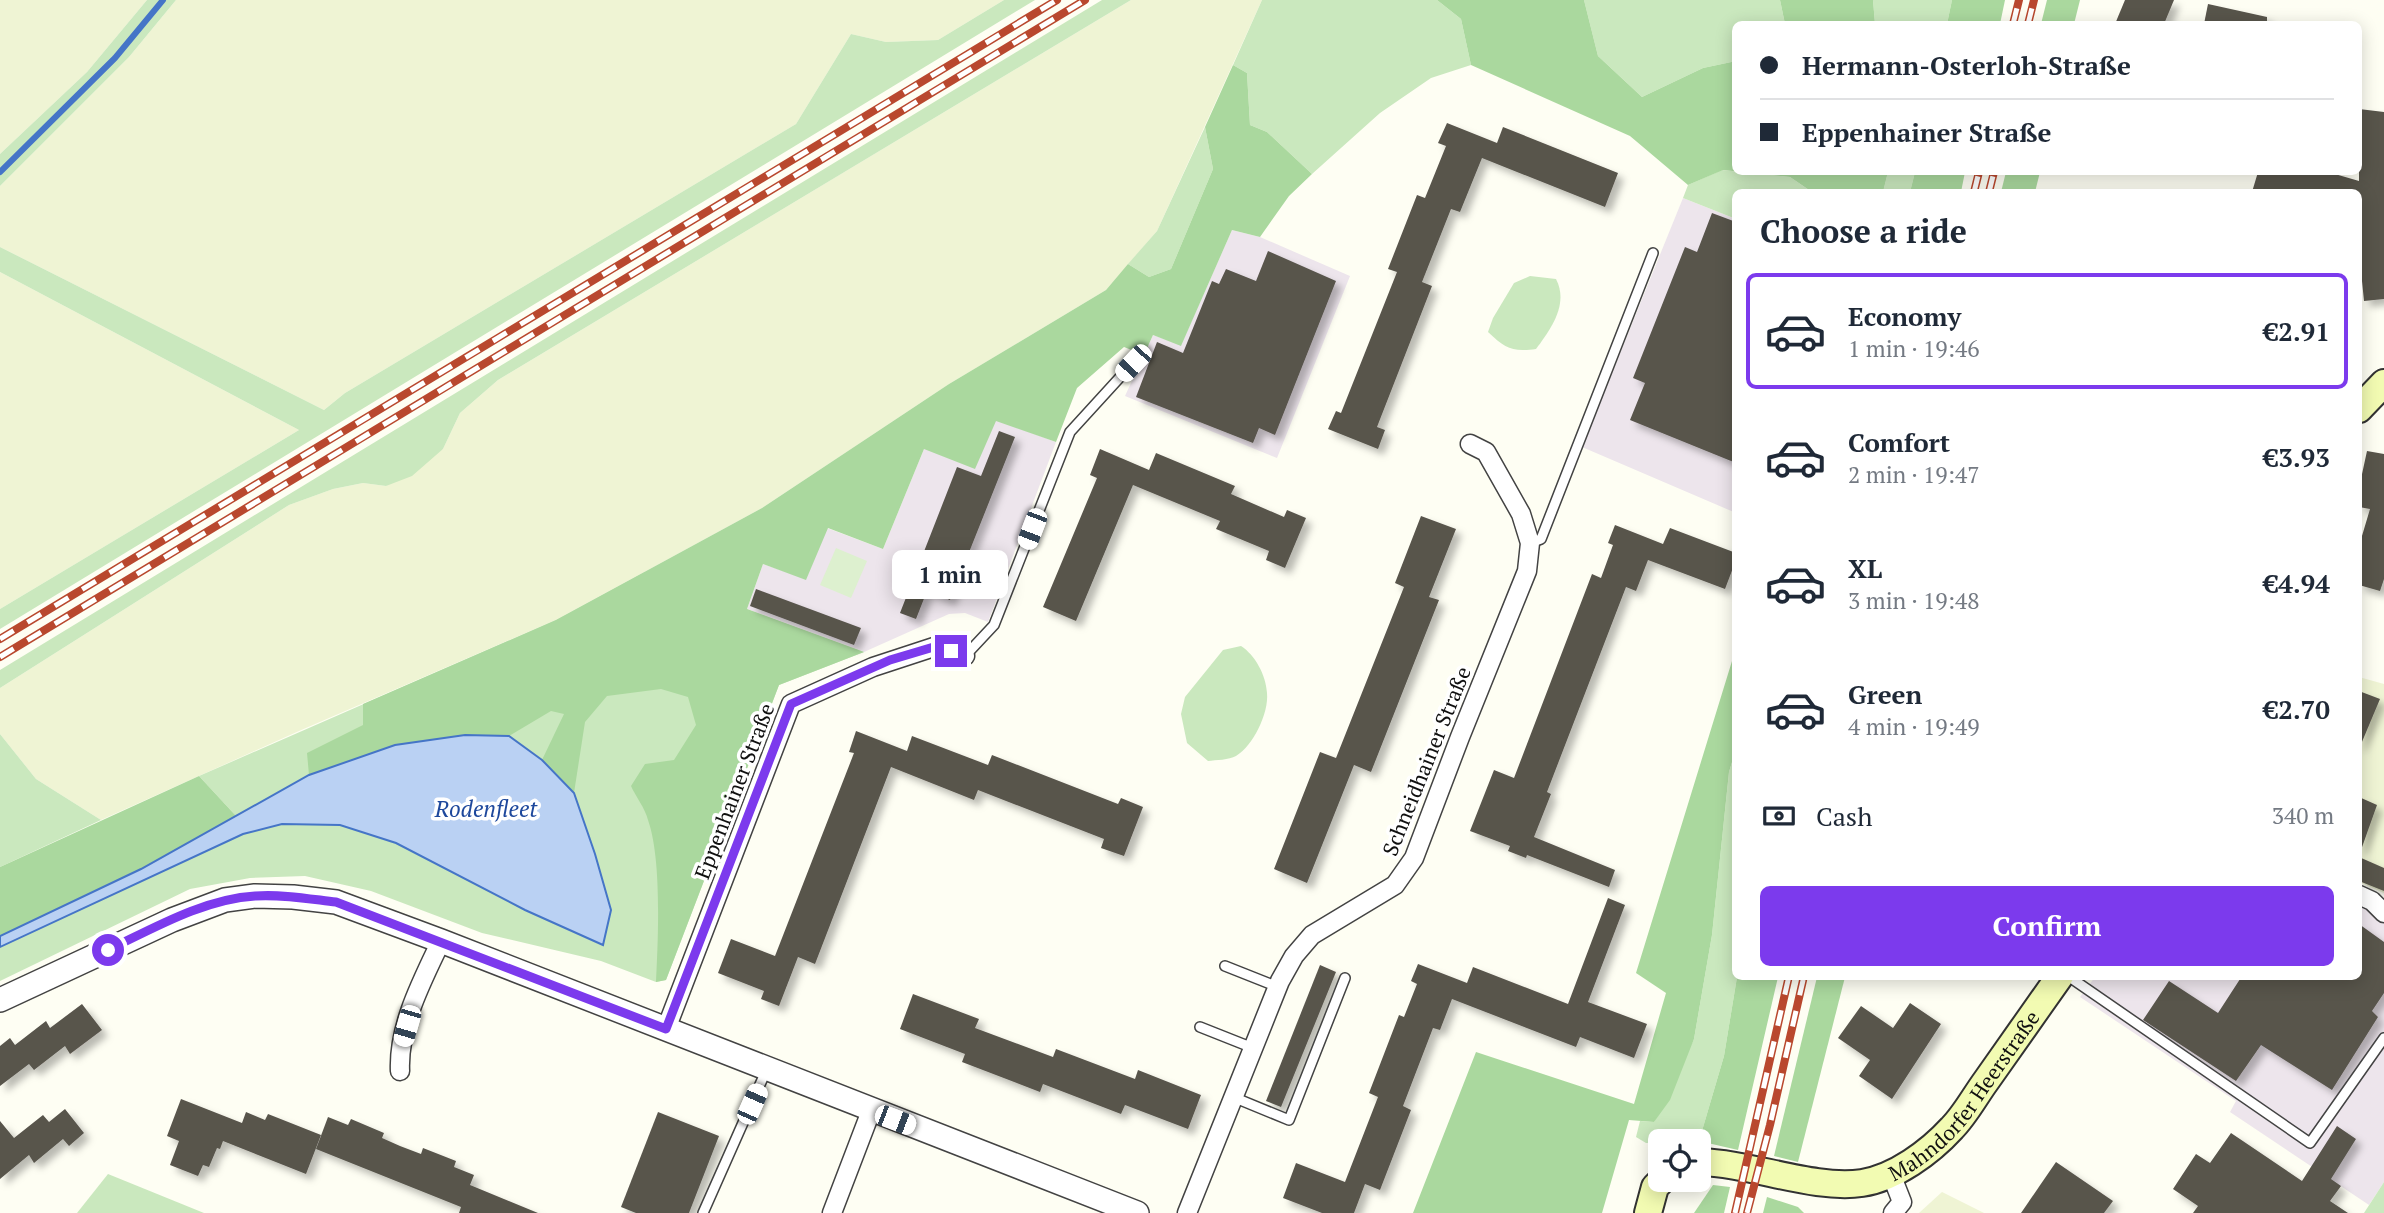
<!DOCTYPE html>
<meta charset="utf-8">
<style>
body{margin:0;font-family:"PT Serif",serif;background:#f6f6f7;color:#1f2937;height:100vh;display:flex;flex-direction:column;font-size:26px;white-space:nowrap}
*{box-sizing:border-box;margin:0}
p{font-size:23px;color:#747a83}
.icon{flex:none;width:38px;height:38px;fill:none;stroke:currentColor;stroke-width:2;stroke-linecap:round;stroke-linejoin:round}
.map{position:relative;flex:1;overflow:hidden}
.details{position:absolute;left:1732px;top:189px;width:630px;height:791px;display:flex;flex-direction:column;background:#fff;border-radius:10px;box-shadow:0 4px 18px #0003}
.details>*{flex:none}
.top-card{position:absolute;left:1732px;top:21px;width:630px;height:154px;border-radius:10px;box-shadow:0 4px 18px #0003;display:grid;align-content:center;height:154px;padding:0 28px;background:#fff}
.buttons{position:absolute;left:1648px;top:1129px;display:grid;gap:14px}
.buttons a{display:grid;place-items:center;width:63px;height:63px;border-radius:10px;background:#fff;box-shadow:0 4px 18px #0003;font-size:35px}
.end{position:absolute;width:32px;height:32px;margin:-16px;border:9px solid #7c3aed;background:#fff;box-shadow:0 0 0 4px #fff}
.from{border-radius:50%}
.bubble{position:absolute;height:49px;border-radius:10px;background:#fff;box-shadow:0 4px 18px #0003;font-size:23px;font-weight:700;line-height:49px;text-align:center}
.car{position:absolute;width:21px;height:42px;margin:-21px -10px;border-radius:9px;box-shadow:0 0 5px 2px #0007;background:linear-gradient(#fff 24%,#345 0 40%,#fff 0 76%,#345 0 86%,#fff 0)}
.top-card b{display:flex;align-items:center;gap:24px;height:66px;font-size:26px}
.top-card b+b{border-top:2px solid #e0e1e3}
.top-card i{width:18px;height:18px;background:#1f2937}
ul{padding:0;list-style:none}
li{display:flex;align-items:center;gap:21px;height:116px;margin:0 14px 10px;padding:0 14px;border:4px solid transparent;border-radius:10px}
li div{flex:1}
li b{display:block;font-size:26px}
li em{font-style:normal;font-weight:700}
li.selected{border-color:#7c3aed}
li>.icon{width:63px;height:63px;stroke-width:1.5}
h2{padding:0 28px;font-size:32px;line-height:84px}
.pay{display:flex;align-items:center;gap:18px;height:77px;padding:0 28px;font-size:26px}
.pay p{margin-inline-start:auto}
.cta{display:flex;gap:14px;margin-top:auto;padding:14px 28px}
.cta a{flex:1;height:80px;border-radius:10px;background:#7c3aed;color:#fff;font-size:28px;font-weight:700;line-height:80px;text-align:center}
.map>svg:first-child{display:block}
.industrial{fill:#ede5ec}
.farmland{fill:#eff4d4}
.green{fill:#cae8be}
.forest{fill:#aad89e}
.pitch{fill:#ddf0cf}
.water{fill:#bad1f3;stroke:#4575c7;stroke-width:2}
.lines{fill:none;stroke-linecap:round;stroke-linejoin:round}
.stream{stroke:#4575c7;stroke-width:6}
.building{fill:#58544c;filter:url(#shadow)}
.service-casing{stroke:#434343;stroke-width:12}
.minor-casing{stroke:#434343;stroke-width:21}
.tertiary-casing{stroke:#434343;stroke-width:26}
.secondary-casing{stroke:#323232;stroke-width:30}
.service{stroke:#fff;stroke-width:9}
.minor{stroke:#fff;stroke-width:18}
.tertiary{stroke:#fff;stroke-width:23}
.secondary{stroke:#f2fbb2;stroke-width:26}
.rail-casing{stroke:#b9482e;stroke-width:8}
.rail{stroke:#fff;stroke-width:5;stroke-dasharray:16;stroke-linecap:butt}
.route{stroke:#7c3aed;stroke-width:9}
.labels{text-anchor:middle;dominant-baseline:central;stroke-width:7;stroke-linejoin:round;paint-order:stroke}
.street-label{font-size:21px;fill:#101010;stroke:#fff}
.water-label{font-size:23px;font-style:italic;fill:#1e489c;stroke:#fff}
</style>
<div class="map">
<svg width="2384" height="1213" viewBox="0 0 2384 1213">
<defs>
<filter id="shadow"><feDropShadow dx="6" dy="6" stdDeviation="3.5" flood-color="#0004"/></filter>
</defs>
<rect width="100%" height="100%" fill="#fefef3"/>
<g class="industrial">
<path d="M1683 198 1736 219V513L1582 447Z"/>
<path d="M1232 230 1260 237 1350 276 1277 458 1125 396 1153 335 1181 345Z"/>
<path d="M996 420 1056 442 988 622 965 613 949 614 864 652 747 609 763 564 806 579 827 528 883 549 924 449Z"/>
<path d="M2359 903 2365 905 2384 923V1182L2369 1205 2230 1112 2236 1101 2080 997 2095 977 2359 976Z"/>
</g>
<g class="farmland">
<path d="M0 0H147L87 72 0 154Z"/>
<path d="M176 0H1004L938 40 886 42 851 34 796 124 345 393 324 410 0 247V186L129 57Z"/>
<path d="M1131 0H1262L1157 231 1106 290 949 384 762 508 556 620 299 731 101 820 36 779 0 734V688L289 505 333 489 363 483 386 486 443 449 460 413 498 380Z"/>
<path d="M0 272 299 430 0 609Z"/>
<path d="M2359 677 2384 684V893L2359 882Z"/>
<path d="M1942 1192 1984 1213H1919Z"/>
</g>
<g class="green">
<path d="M147 0H176L129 57 0 186V154L87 72Z"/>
<path d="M1004 0H1035L0 629V609L299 430 0 272V247L324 410 345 393 796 124 851 34 886 42 938 40Z"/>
<path d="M1102 0H1131L498 380 460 413 443 449 412 476 386 486 363 483 333 489 289 505 0 688V670Z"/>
<path d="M1262 0H1437L1461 19 1471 65 1431 78 1380 113 1312 174 1267 132 1250 125 1247 73 1233 65Z"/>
<path d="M1584 0H1780L1785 24H1736V61L1703 68 1642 97 1598 56Z"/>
<path d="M1873 0H1952L1947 24H1875Z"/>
<path d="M1205 127 1213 169 1171 269 1149 277 1128 264 1157 231Z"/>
<path d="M1722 170 1790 177 1812 192H1736V219L1683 198 1688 185Z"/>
<path d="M1888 172H1915L1910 192H1883Z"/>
<path d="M1530 276 1556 279C1569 304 1551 329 1536 349 1512 352 1506 349 1488 332L1493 318 1514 283Z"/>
<path d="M645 572 864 652 779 685 666 980 656 982 601 961 482 933 371 891 305 876 250 878 190 889 0 981V947L243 834 237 817 199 776 556 620Z"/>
<path d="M1241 646C1255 655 1266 675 1267 693 1269 713 1253 746 1236 756 1229 760 1216 760 1208 761L1187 743 1181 714 1185 697 1223 650Z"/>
<path d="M0 734 36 779 101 820 0 867Z"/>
<path d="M1736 749 1737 977 1724 1056 1699 1141 1646 1143 1636 1137 1640 1121 1654 1122 1694 1039 1712 935 1729 772Z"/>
<path d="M108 1174 204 1213H77Z"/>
<path d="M2384 1182V1213H2364Z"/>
</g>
<g class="forest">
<path d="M1437 0H1584L1598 56 1642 97 1703 68 1736 61V172H1888L1883 192H1812L1790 177 1723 170 1688 185 1630 136 1471 65 1461 19Z"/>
<path d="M1780 0H1873L1875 24H1785Z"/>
<path d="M1952 0H2005L2000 24H1947Z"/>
<path d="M2047 0H2080L2074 24H2041Z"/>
<path d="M1233 65 1247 73 1250 125 1267 132 1312 174 1289 196 1260 237 1232 230 1181 346 1153 335 1144 355 1124 347 1077 388 1056 442 996 421 975 469 924 449 883 549 828 528 806 580 763 564 747 609 864 652 779 685 666 980 656 982C658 939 662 860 648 820 645 808 636 797 631 786L645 764 674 760 696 725 688 697 661 689 607 696 585 722 574 793 542 760 564 714 551 711 509 736 465 735 395 745 309 775 307 753 363 725V704L556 620 762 508 949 384 1106 290 1128 264 1149 277 1171 269 1213 169 1205 127Z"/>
<path d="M1915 172H1965L1961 192H1910Z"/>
<path d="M2006 172H2040L2035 192H2001Z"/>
<path d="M1736 648V749L1729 772 1712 935 1694 1039 1670 1100 1654 1122 1629 1120 1602 1213H1413L1476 1052 1634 1104 1666 993 1636 973Z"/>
<path d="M199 776 237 817 141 869 0 936V867Z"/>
<path d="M1737 977H1778L1738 1150 1699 1141 1724 1056Z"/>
<path d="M1817 977H1845L1798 1162 1774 1156Z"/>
<path d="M1713 1185 1730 1187 1724 1213H1694Z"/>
<path d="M1767 1197 1798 1207 1804 1213H1763Z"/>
</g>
<path class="pitch" d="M836 548 867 561 851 598 820 585Z"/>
<path class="water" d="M465 735 509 736 542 760 574 793 595 854 611 910 603 945 525 910 396 843 340 825 282 824 243 834 0 947V936L141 869 309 775 395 745Z"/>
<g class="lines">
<path class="stream" d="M0 172 115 58 163 0"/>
</g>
<g class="building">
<path d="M2125 0H2174L2164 24H2115Z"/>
<path d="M2208 4 2267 17V24H2204Z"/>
<path d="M2359 109 2384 112V299L2364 301 2359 251V192H2252L2258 172H2328L2359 181Z"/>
<path d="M1447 123 1497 143 1503 127 1618 173 1605 207 1482 158 1460 212 1451 209 1422 282 1432 286 1377 427 1385 430 1378 449 1328 429 1336 411 1341 413 1397 272 1388 269 1417 195 1425 198 1446 146 1438 143Z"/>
<path d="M1712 213 1736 222V463L1630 420 1645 383 1633 378 1685 247 1697 252Z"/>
<path d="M1268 251 1336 281 1275 435 1259 428 1253 443 1136 397 1157 342 1183 353 1212 281 1219 284 1226 269 1256 281Z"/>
<path d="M999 431 1015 437 950 600 927 591 916 619 900 613 957 467 981 476Z"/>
<path d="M1100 449 1149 470 1156 453 1235 486 1231 494 1284 517 1287 510 1306 518 1285 568 1266 560 1269 551 1216 529 1220 521 1133 485 1076 621 1043 607 1097 478 1090 475Z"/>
<path d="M2367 451 2384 454V579L2380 591 2359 585V546L2370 509 2359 507V488Z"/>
<path d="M1421 516 1456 529 1429 597 1439 600 1371 772 1354 765 1307 883 1274 869 1320 752 1336 758 1404 587 1395 583Z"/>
<path d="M1615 525 1663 544 1670 528 1736 553V560L1725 589 1648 560 1636 591 1626 587 1547 792 1551 794 1534 837 1615 870 1609 887 1527 855 1526 858 1508 851 1510 846 1470 831 1494 770 1514 778 1592 574 1601 578 1613 545 1608 543Z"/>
<path d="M756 589 861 628 854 645 750 606Z"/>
<path d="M2359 691 2380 699 2359 749Z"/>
<path d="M856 731 907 751 912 736 988 765 992 755 1118 804 1121 798 1143 807 1124 856 1101 848 1104 839 978 790 974 800 891 767 815 964 798 957 779 1006 761 999 764 991 718 973 731 939 775 956 854 753 849 752Z"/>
<path d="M2359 797 2377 805 2361 850 2359 849Z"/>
<path d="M2359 857 2384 868V891L2359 881Z"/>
<path d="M1608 898 1625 905 1588 1002 1647 1024 1634 1058 1580 1037 1576 1047 1452 999 1440 1030 1433 1028 1403 1106 1411 1110 1380 1190 1365 1184 1354 1213H1322L1283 1198 1296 1163 1345 1182 1378 1097 1369 1093 1399 1015 1404 1017 1417 984 1411 981 1418 964 1467 983 1473 967 1568 1004Z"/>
<path d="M2359 924 2384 942V993L2372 1011 2378 1017 2332 1090 2261 1045 2236 1081 2143 1020 2169 981 2218 1013 2242 976H2359Z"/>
<path d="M1320 965 1336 972 1281 1107 1266 1101Z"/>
<path d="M913 994 979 1019 975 1028 1053 1057 1056 1049 1135 1079 1138 1070 1201 1095 1188 1129 1125 1105 1121 1114 1043 1084 1040 1092 962 1062 965 1054 900 1029Z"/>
<path d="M1910 1003 1941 1024 1892 1099 1859 1076 1870 1060 1838 1038 1861 1006 1893 1028Z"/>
<path d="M82 1004 102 1030 70 1054 65 1046 34 1070 29 1064 0 1086V1046L10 1038 15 1045 46 1021 50 1028Z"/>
<path d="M181 1099 242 1123 246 1112 265 1120 268 1114 321 1135 306 1174 223 1141 220 1149 217 1148 209 1167 203 1165 198 1176 170 1165 179 1141 167 1136Z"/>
<path d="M65 1109 84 1133 69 1146 63 1139 34 1163 29 1155 0 1179V1121L14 1138 43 1115 49 1122Z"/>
<path d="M658 1112 719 1136 689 1213H636L621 1207Z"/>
<path d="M328 1117 348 1125 351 1119 384 1133 382 1138 400 1146 421 1154 423 1148 456 1161 454 1167 474 1175 470 1185 538 1213H459L461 1207 316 1149Z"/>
<path d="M2337 1126 2356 1139 2331 1179 2341 1186 2330 1201 2348 1213H2193L2198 1206 2173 1189 2196 1154 2210 1163 2231 1133 2302 1181Z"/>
<path d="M2056 1162 2113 1201 2104 1213H2021Z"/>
</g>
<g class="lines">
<defs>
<g id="service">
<path d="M1530 543 1541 539 1653 253"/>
<path d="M965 656 994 625 1070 432 1133 363"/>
<path d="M1225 966 1278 987"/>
<path d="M2068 976 2310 1143 2384 1038"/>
<path d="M1200 1027 1253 1048"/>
<path d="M1233 1097 1289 1120 1345 978"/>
<path d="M703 1213 766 1071"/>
</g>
<g id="minor">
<path d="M2359 895 2372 901 2384 913"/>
<path d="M666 1029 791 704 873 667 937 646 965 656"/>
<path d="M400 1071C398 1026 422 981 441 941"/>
<path d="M1891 1174 1902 1202 1893 1213"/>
<path d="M832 1213 871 1111"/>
<path d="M1187 1213 1280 981 1294 956 1312 935 1395 885 1414 858 1460 737 1527 571 1530 543 1521 514 1486 452 1470 444"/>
</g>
<path id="tertiary" d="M0 1000 172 920 225 900 255 896 293 897 336 902 441 941 1137 1213"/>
<g id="secondary">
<path d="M2359 409 2384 383"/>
<path id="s1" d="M1699 1162C1751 1163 1813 1190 1862 1183 1895 1178 1930 1152 1952 1128 1965 1115 1975 1096 1986 1081 2011 1046 2035 1011 2060 976"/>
<path d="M1648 1213 1655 1187 1662 1180"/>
</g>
</defs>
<use href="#service" class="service-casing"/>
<use href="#minor" class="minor-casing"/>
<use href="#tertiary" class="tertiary-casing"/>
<use href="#secondary" class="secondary-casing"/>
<use href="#service" class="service"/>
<use href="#minor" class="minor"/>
<use href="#tertiary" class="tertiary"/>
<use href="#secondary" class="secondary"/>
<defs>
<g id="rail">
<path d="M2013 24 2019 0"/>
<path d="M2028 24 2034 0"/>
<path d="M1974 192 1979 172"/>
<path d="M1989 192 1994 172"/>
<path d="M0 639 1057 0"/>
<path d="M0 657 1085 0"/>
<path d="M1735 1213 1789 976"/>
<path d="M1747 1213 1770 1125 1804 976"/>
</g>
</defs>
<use href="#rail" class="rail-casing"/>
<use href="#rail" class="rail"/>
</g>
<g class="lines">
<path class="route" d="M108 950C154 928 204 899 255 896 282 894 310 899 336 902L666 1029 791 704 890 660 937 646 951 651"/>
</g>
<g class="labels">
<g class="street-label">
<text transform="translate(1426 761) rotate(-68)">Schneidhainer Straße</text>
<text transform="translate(734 791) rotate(-69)">Eppenhainer Straße</text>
<text stroke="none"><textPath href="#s1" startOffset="304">Mahndorfer Heerstraße</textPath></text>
</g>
<g class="water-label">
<text x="486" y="808">Rodenfleet</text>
</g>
</g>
</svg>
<div class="buttons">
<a><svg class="icon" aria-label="locate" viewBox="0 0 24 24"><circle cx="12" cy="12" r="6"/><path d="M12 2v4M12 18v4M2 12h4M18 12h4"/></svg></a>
</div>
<i class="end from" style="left:108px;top:950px"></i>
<i class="end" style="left:951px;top:651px"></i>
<div class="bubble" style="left:892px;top:550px;width:116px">1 min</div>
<i class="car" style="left:1133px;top:363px;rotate:223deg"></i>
<i class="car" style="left:1032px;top:529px;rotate:201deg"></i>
<i class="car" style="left:407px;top:1026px;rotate:196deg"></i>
<i class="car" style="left:752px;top:1104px;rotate:24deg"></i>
<i class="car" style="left:895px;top:1120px;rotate:111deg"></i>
<div class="top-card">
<b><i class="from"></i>Hermann-Osterloh-Straße</b>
<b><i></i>Eppenhainer Straße</b>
</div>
<section class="details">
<h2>Choose a ride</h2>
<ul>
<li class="selected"><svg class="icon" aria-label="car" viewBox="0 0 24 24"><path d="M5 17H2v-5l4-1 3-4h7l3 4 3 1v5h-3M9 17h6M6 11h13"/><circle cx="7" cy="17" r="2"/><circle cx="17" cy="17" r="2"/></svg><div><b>Economy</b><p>1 min · 19:46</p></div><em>€2.91</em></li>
<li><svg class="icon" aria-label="car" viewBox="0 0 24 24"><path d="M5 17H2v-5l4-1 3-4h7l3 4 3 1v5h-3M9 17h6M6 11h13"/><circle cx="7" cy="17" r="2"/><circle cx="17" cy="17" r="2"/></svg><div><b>Comfort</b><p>2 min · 19:47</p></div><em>€3.93</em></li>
<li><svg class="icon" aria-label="car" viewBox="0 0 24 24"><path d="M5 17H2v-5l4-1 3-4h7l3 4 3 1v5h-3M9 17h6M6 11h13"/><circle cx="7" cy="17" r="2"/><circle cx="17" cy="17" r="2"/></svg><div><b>XL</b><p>3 min · 19:48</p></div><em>€4.94</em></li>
<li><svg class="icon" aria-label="car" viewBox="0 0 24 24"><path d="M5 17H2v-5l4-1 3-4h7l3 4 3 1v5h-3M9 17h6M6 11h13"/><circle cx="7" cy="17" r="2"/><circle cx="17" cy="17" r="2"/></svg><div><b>Green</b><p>4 min · 19:49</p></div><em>€2.70</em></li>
</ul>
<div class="pay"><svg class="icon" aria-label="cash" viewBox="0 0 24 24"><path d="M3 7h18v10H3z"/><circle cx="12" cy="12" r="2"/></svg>Cash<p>340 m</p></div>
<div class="cta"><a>Confirm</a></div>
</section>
</div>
